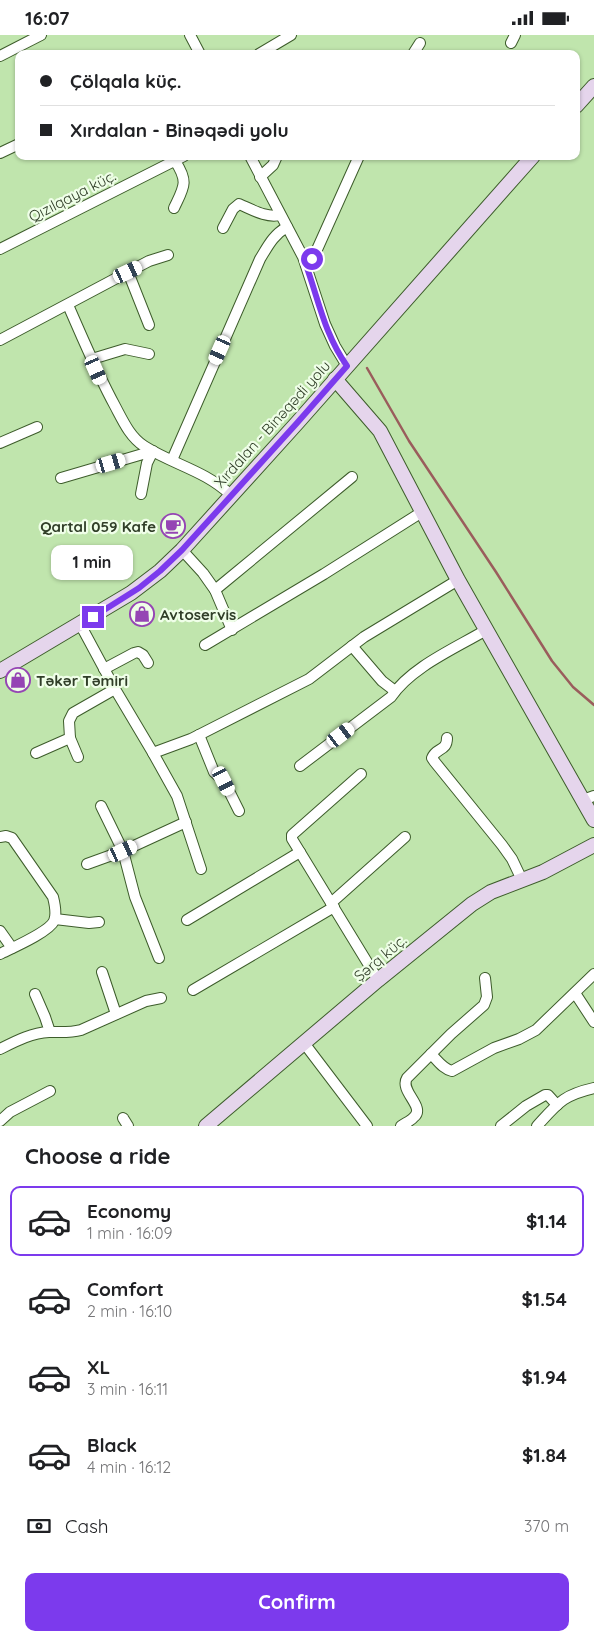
<!DOCTYPE html>
<meta charset="utf-8">
<style>
body{margin:0;font-family:Quicksand,sans-serif;background:#f2f2f2;color:#202124;height:100vh;display:flex;flex-direction:column;font-size:19px;white-space:nowrap}
*{box-sizing:border-box;margin:0}
p{font-size:16px;color:#757577}
.icon{flex:none;width:28px;height:28px;fill:none;stroke:currentColor;stroke-width:2;stroke-linecap:round;stroke-linejoin:round}
.map{position:relative;height:1091px;overflow:hidden}
.panel{display:flex;flex-direction:column;background:#fff;flex:1}
.panel>*{flex:none}
.hud{position:absolute;left:15px;top:15px;width:565px;height:110px;border-radius:10px;box-shadow:0 1px 4px #0004;display:grid;align-content:center;height:110px;padding:0 25px;background:#fff}
.end{position:absolute;width:22px;height:22px;margin:-11px;border:6px solid #7c3aed;background:#fff;box-shadow:0 0 0 2px #fff}
.from{border-radius:50%}
.bubble{position:absolute;height:35px;border-radius:10px;background:#fff;box-shadow:0 1px 4px #0004;font-size:16px;font-weight:800;line-height:35px;text-align:center}
.car{position:absolute;width:15px;height:30px;margin:-15px -8px;border-radius:6px;box-shadow:0 0 4px 1px #0007;background:linear-gradient(#fff 24%,#345 0 40%,#fff 0 76%,#345 0 86%,#fff 0)}
.hud b{display:flex;align-items:center;gap:18px;height:48px;font-size:19px}
.hud b+b{border-top:1px solid #e0e0e0}
.hud i{width:12px;height:12px;background:#202124}
ul{padding:0;list-style:none}
li{display:flex;align-items:center;gap:15px;height:70px;margin:0 10px 8px;padding:0 15px;border:2px solid transparent;border-radius:10px}
li div{flex:1}
li b{display:block;font-size:19px}
li em{font-style:normal;font-weight:800}
li.on{border-color:#7c3aed}
li>.icon{width:45px;height:45px;stroke-width:1.5}
h2{padding:0 25px;font-size:22px;line-height:60px}
.pay{display:flex;align-items:center;gap:12px;height:55px;padding:0 25px;font-size:19px}
.pay p{margin-inline-start:auto}
.action{display:flex;gap:10px;margin-top:auto;padding:10px 25px}
.action a{flex:1;height:58px;border-radius:10px;background:#7c3aed;color:#fff;font-size:20px;font-weight:800;line-height:58px;text-align:center}
.status{display:flex;justify-content:space-between;align-items:center;height:35px;padding:0 25px;background:#fff;direction:ltr}
.status svg{height:14px;fill:currentColor}
.map>svg:first-child{display:block}
.lines{fill:none;stroke-linecap:round;stroke-linejoin:round}
.stream{stroke:#9a5d5c;stroke-width:2.5}
.street-casing{stroke:#3d5c2b;stroke-width:12}
.secondary-casing{stroke:#3d5c2b;stroke-width:16}
.street{stroke:#fff;stroke-width:10}
.secondary{stroke:#e5d5ec;stroke-width:14}
.route{stroke:#7c3aed;stroke-width:6}
.labels{text-anchor:middle;dominant-baseline:central;stroke-width:4.5;stroke-linejoin:round;paint-order:stroke}
.street-label{font-size:15px;fill:#303e28;stroke:#effee8}
.poi-label{font-size:15px;font-weight:bold;fill:#303e28;stroke:#effee8;text-anchor:start}
</style>
<div class="status"><b>16:07</b><svg viewBox="0 0 49 12"><path d="M0 12V9h3v3zM5 12V6h3v6zM10 12V3h3v9zM15 12V0h3v12zM26 1h20v11H26zM47 4h2v5h-2z"/></svg></div>
<div class="map">
<svg width="594" height="1091" viewBox="0 0 594 1091">
<rect width="100%" height="100%" fill="#c0e5ad"/>
<g class="lines">
<path class="stream" d="M367 333 409 406 496 537 552 626 573 652 594 670"/>
<defs>
<g id="street">
<path d="M190 0 200 19"/>
<path d="M511 8 515 0"/>
<path d="M259 19 291 0"/>
<path d="M413 19 420 8"/>
<path d="M0 21 41 0"/>
<path d="M0 118 19 109"/>
<path d="M250 121 303 222 325 289 335 311 347 331"/>
<path d="M260 142 273 130 277 121"/>
<path d="M174 173C184 152 189 147 175 126"/>
<path d="M223 193 233 174 239 169C253 175 266 183 280 180"/>
<path d="M0 214 184 121"/>
<path d="M306 230 315 219 359 121"/>
<path d="M128 237 149 290"/>
<path d="M68 270C83 304 97 338 115 371 123 386 130 402 144 411 174 430 204 435 231 460"/>
<path d="M0 305 128 237 149 226 168 220"/>
<path d="M92 324 125 314 149 319"/>
<path d="M0 408 37 392"/>
<path d="M172 425 260 224C268 211 273 200 287 192"/>
<path d="M61 443 153 416 147 428 141 459"/>
<path d="M182 515 203 538 215 555 232 595"/>
<path d="M215 555 352 442"/>
<path d="M80 589 115 654 153 718 177 761 201 834"/>
<path d="M205 610 324 539 422 477"/>
<path d="M352 611 382 646 395 656"/>
<path d="M104 634 134 618 138 617 143 620 148 628"/>
<path d="M199 700 214 737 224 746 239 776"/>
<path d="M70 703 78 722"/>
<path d="M447 703C447 717 436 712 432 723L434 726 502 810 512 824 522 845"/>
<path d="M36 718 70 703 69 686 73 678 115 654"/>
<path d="M153 718 191 704 309 644 364 602 458 545"/>
<path d="M300 731 391 662C411 632 456 613 486 595"/>
<path d="M361 739 292 800V804L378 945"/>
<path d="M583 765 594 761"/>
<path d="M101 771 123 816 135 862 159 923"/>
<path d="M0 802 6 801 12 803 53 862C55 870 57 879 54 886 49 897 12 913 0 919"/>
<path d="M87 829 123 816 186 787"/>
<path d="M331 868 405 802"/>
<path d="M55 884 89 888 99 887"/>
<path d="M187 885 300 817"/>
<path d="M0 896 12 913"/>
<path d="M102 937 116 979"/>
<path d="M193 955 334 872"/>
<path d="M575 958 594 987"/>
<path d="M35 959 45 982 50 997"/>
<path d="M304 1008 367 1091"/>
<path d="M0 1014C16 1006 31 998 49 997 61 997 70 998 81 995L146 966 161 963"/>
<path d="M431 1019C438 1026 443 1034 452 1036L494 1013 519 1004 536 995 594 939"/>
<path d="M123 1083 128 1091"/>
<path d="M0 1086 10 1077 50 1056"/>
<path d="M401 1091C405 1088 411 1086 414 1082 426 1072 399 1056 407 1043L451 999 484 970 487 962 485 943"/>
<path d="M501 1091 526 1071 545 1060H548L557 1070"/>
<path d="M537 1091C558 1068 563 1060 594 1053"/>
</g>
<g id="secondary">
<path d="M576 71 594 51"/>
<path d="M335 344 380 396 458 545 594 785"/>
<path d="M0 636 131 558 160 536 182 515 297 388 533 121"/>
<path d="M206 1091 378 945 472 869 491 857 543 837 594 810"/>
</g>
</defs>
<use href="#street" class="street-casing"/>
<use href="#secondary" class="secondary-casing"/>
<use href="#street" class="street"/>
<use href="#secondary" class="secondary"/>
</g>
<g class="lines">
<path class="route" d="M93 582 139 553 160 536 182 515 297 388 347 331C324 298 319 266 306 230L312 224"/>
</g>
<defs>
<symbol id="cafe-ring" viewBox="-11 -11 22 22"><circle r="9.5" fill="#effee8" stroke="#9544b4" stroke-width="1.5"/><path d="M-5.5-4.5H6V0H3Q3 3.5 0 3.5H-2.5Q-5.5 3.5-5.5 0ZM3-3.2v2h1.7v-2ZM-6 4.5H4V6H-6Z" fill="#9544b4"/></symbol>
<symbol id="shop-ring" viewBox="-11 -11 22 22"><circle r="9.5" fill="#effee8" stroke="#9544b4" stroke-width="1.5"/><path d="M-5-2.5h2.3a2.7 3.5 0 0 1 5.4 0H5L5.5 6h-11ZM-1.5-2.5h3a1.5 2.3 0 0 0-3 0Z" fill="#9544b4"/></symbol>
</defs>
<g fill-rule="evenodd">
<use href="#cafe-ring" x="159" y="477" width="28" height="28"/>
<use href="#shop-ring" x="128" y="565" width="28" height="28"/>
<use href="#shop-ring" x="4" y="631" width="28" height="28"/>
</g>
<g class="labels">
<g class="street-label">
<text transform="translate(72 161) rotate(-27)">Qızılqaya küç.</text>
<text transform="translate(272 389) rotate(-48)">Xırdalan - Binəqədi yolu</text>
<text transform="translate(380 923) rotate(-40)">Şərq küç.</text>
</g>
<g class="poi-label">
<text x="156" y="491" text-anchor="end">Qartal 059 Kafe</text>
<text x="160" y="579">Avtoservis</text>
<text x="36" y="645">Təkər Təmiri</text>
</g>
</g>
</svg>
<i class="end from" style="left:312px;top:224px"></i>
<i class="end" style="left:93px;top:582px"></i>
<div class="bubble" style="left:51px;top:510px;width:82px">1 min</div>
<i class="car" style="left:128px;top:237px;rotate:65deg"></i>
<i class="car" style="left:220px;top:315px;rotate:204deg"></i>
<i class="car" style="left:96px;top:335px;rotate:156deg"></i>
<i class="car" style="left:111px;top:428px;rotate:74deg"></i>
<i class="car" style="left:341px;top:700px;rotate:53deg"></i>
<i class="car" style="left:224px;top:746px;rotate:153deg"></i>
<i class="car" style="left:123px;top:816px;rotate:65deg"></i>
<div class="hud">
<b><i class="from"></i>Çölqala küç.</b>
<b><i></i>Xırdalan - Binəqədi yolu</b>
</div>
</div>
<section class="panel">
<h2>Choose a ride</h2>
<ul>
<li class="on"><svg class="icon" aria-label="car" viewBox="0 0 24 24"><path d="M5 17H2v-5l4-1 3-4h7l3 4 3 1v5h-3M9 17h6M6 11h13"/><circle cx="7" cy="17" r="2"/><circle cx="17" cy="17" r="2"/></svg><div><b>Economy</b><p>1 min · 16:09</p></div><em>$1.14</em></li>
<li><svg class="icon" aria-label="car" viewBox="0 0 24 24"><path d="M5 17H2v-5l4-1 3-4h7l3 4 3 1v5h-3M9 17h6M6 11h13"/><circle cx="7" cy="17" r="2"/><circle cx="17" cy="17" r="2"/></svg><div><b>Comfort</b><p>2 min · 16:10</p></div><em>$1.54</em></li>
<li><svg class="icon" aria-label="car" viewBox="0 0 24 24"><path d="M5 17H2v-5l4-1 3-4h7l3 4 3 1v5h-3M9 17h6M6 11h13"/><circle cx="7" cy="17" r="2"/><circle cx="17" cy="17" r="2"/></svg><div><b>XL</b><p>3 min · 16:11</p></div><em>$1.94</em></li>
<li><svg class="icon" aria-label="car" viewBox="0 0 24 24"><path d="M5 17H2v-5l4-1 3-4h7l3 4 3 1v5h-3M9 17h6M6 11h13"/><circle cx="7" cy="17" r="2"/><circle cx="17" cy="17" r="2"/></svg><div><b>Black</b><p>4 min · 16:12</p></div><em>$1.84</em></li>
</ul>
<div class="pay"><svg class="icon" aria-label="cash" viewBox="0 0 24 24"><path d="M3 7h18v10H3z"/><circle cx="12" cy="12" r="2"/></svg>Cash<p>370 m</p></div>
<div class="action"><a>Confirm</a></div>
</section>
